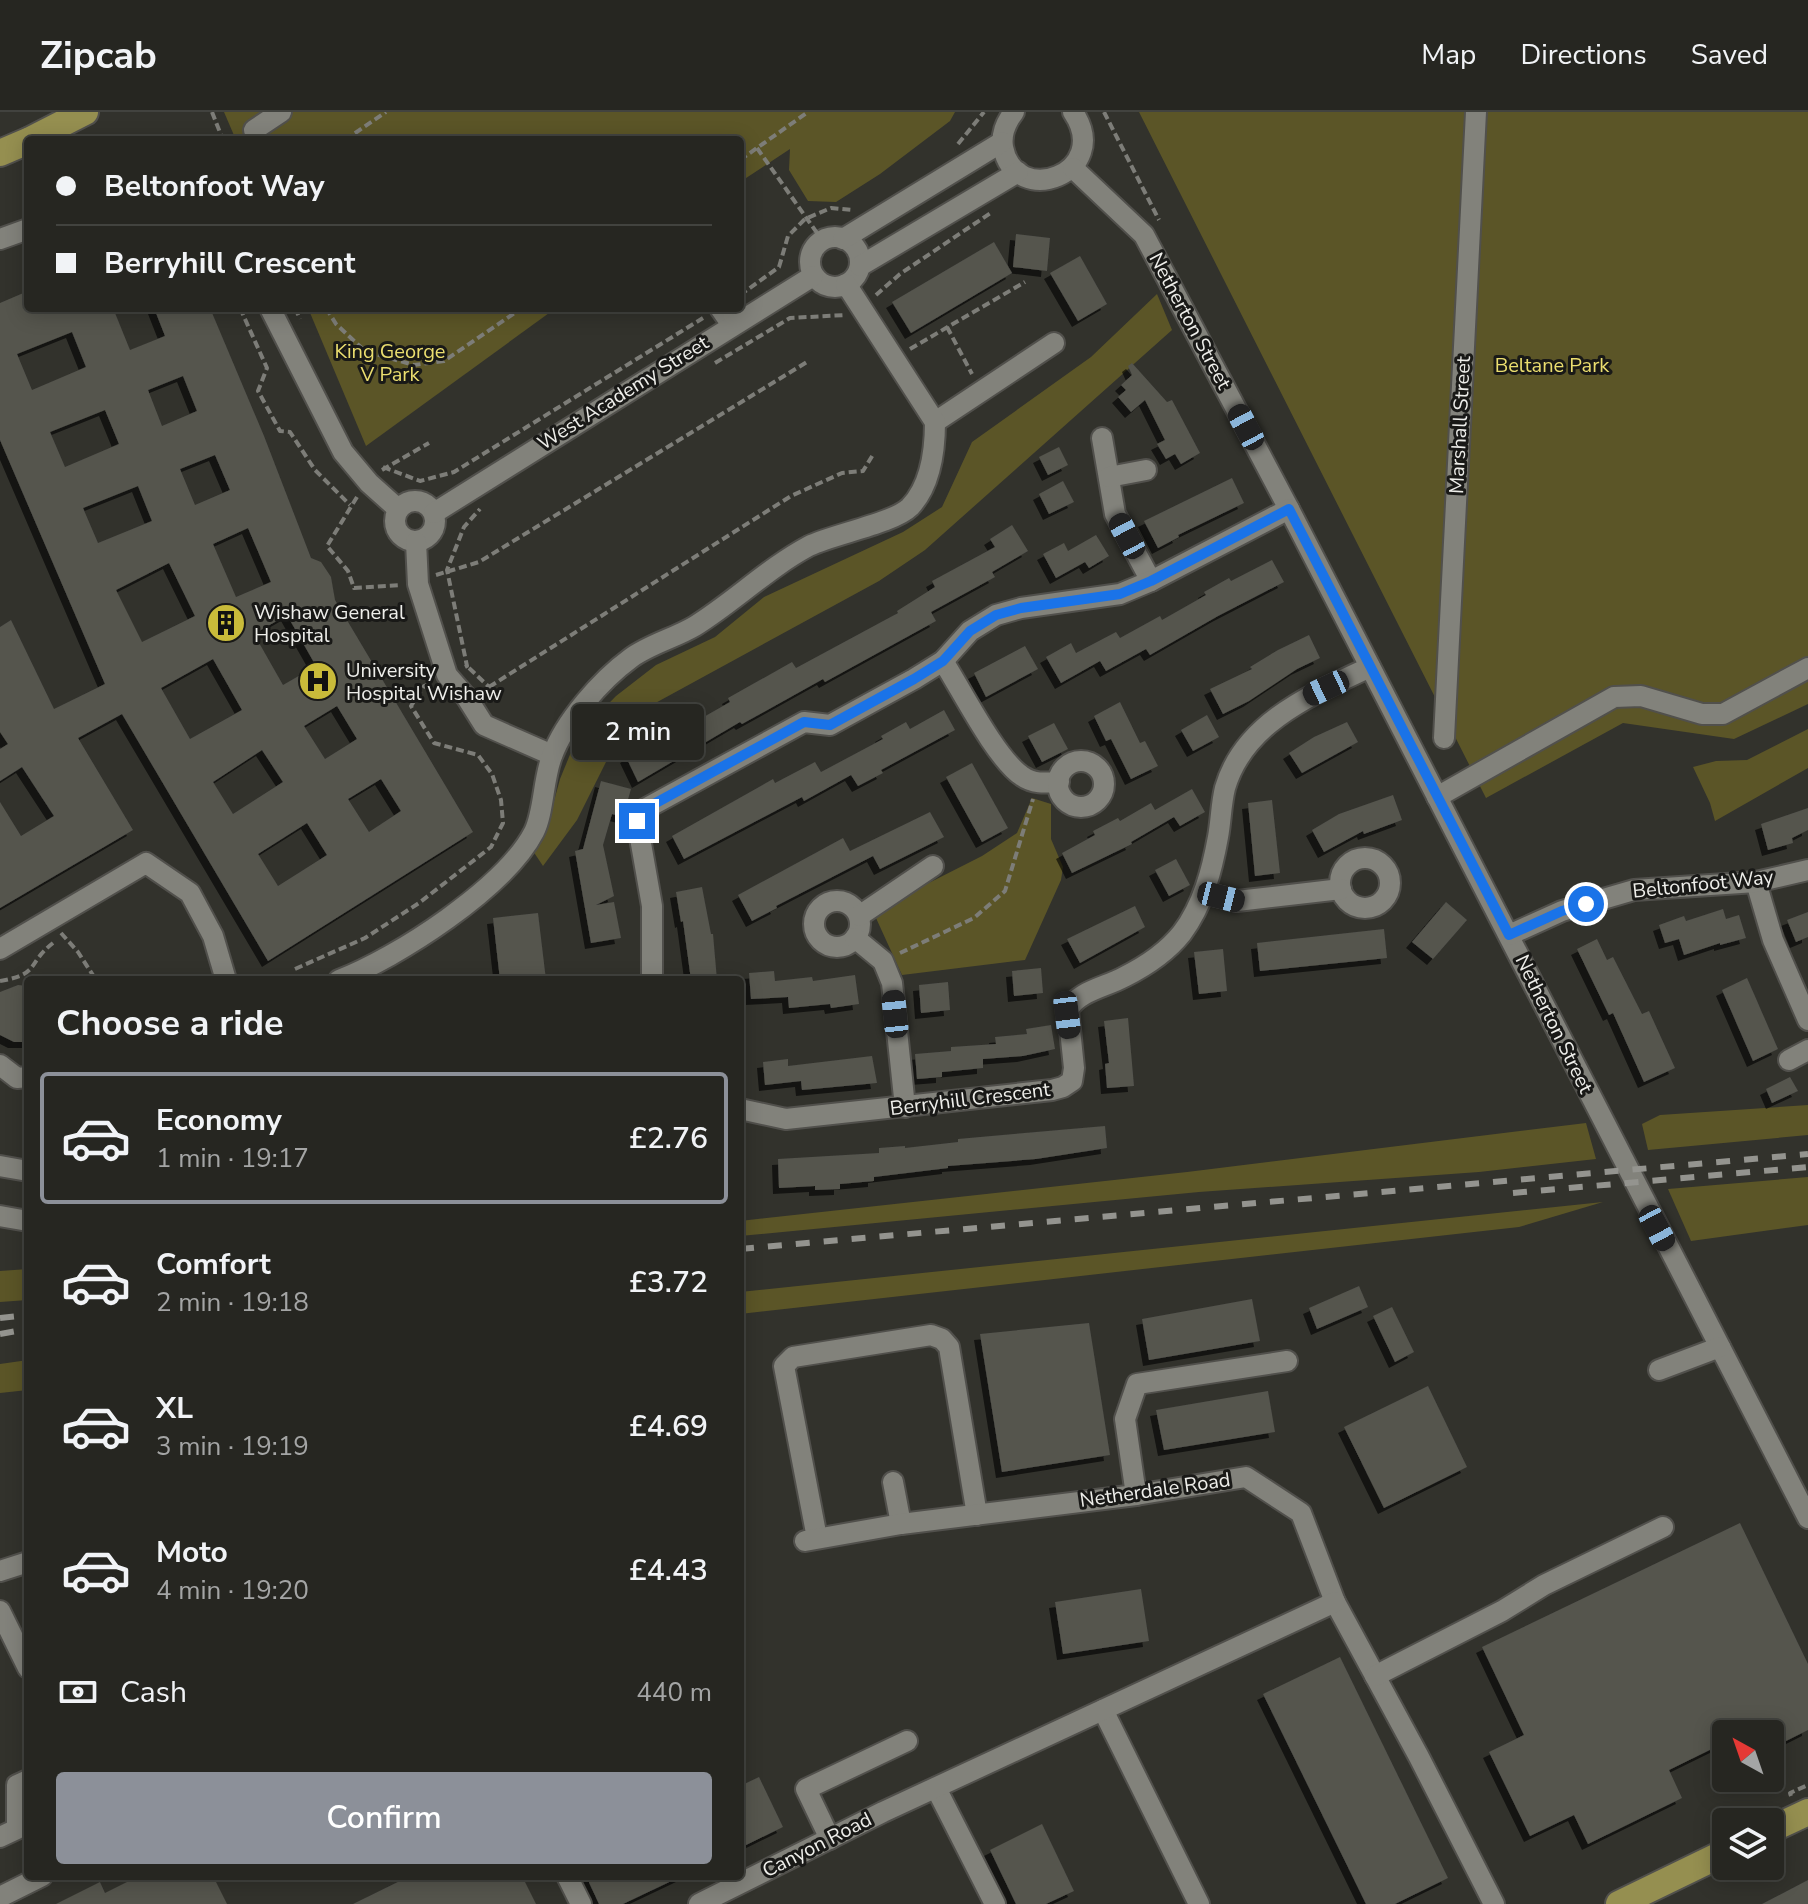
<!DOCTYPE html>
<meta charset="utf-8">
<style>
body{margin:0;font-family:"Nunito Sans",sans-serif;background:#2e2e2a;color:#f1f3f6;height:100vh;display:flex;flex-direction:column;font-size:30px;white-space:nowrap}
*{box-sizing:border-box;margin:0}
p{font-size:26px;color:#a4a5a5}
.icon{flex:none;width:44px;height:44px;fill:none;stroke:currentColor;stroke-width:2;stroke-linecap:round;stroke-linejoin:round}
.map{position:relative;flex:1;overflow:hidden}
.drawer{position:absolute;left:24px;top:864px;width:720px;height:904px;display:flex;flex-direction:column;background:#262621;border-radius:8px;box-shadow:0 4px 20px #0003,0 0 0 2px #42433f}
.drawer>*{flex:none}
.banner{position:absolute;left:24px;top:24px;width:720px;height:176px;border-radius:8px;box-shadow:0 4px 20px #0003,0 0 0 2px #42433f;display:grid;align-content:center;height:176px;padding:0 32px;background:#262621}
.needle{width:52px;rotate:320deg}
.tools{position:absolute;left:1712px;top:1608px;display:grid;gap:16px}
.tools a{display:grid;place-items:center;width:72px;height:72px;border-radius:8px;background:#262621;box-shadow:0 4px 20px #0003,0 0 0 2px #42433f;font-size:40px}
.end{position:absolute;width:36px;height:36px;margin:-18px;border:10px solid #1a73e8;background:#fff;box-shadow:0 0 0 4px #fff}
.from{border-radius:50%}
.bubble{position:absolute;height:56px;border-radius:8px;background:#262621;box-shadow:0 4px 20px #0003,0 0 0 2px #42433f;font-size:26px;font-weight:600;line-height:56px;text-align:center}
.car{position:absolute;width:24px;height:48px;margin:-24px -12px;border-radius:10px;box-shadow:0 0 6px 2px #0007;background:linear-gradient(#222 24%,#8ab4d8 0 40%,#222 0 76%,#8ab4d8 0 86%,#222 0)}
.banner b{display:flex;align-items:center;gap:28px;height:76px;font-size:30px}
.banner b+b{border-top:2px solid #42433f}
.banner i{width:20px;height:20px;background:#f1f3f6}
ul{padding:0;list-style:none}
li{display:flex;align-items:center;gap:24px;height:132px;margin:0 16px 12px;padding:0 16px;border:4px solid transparent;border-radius:8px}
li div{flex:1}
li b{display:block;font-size:30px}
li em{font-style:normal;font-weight:600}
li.current{border-color:#8c9099}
li>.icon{width:72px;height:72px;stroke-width:1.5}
h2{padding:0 32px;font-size:36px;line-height:96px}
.pay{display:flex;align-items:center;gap:20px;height:88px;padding:0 32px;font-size:30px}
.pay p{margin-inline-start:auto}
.primary-button{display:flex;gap:16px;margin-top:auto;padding:16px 32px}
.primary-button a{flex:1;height:92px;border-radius:8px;background:#8c9099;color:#fff;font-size:32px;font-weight:600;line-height:92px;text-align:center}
header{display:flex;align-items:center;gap:48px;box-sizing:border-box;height:112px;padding:0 40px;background:#262621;border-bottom:2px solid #42433f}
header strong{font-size:38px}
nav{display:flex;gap:44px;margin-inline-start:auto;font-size:28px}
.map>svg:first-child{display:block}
.green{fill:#5b5527}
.building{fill:#54544e;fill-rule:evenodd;filter:url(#shadow)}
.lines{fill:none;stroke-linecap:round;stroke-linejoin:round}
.minor-casing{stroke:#51504c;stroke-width:24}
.major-casing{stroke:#51504c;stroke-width:30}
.path{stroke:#7d7d78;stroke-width:4;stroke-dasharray:8 4;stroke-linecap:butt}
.minor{stroke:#82827b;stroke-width:20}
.major{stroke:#958f50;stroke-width:26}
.rail{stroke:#94948f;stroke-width:6;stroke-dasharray:14 14;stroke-linecap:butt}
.route{stroke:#1a73e8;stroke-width:10}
.labels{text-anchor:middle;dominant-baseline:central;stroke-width:6;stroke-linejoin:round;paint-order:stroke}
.street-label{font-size:20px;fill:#eeeeea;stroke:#191917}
.park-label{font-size:20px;fill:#ebde6f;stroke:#191917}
.poi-label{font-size:20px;fill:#eeeeea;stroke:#191917;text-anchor:start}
</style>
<header>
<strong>Zipcab</strong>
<nav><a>Map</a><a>Directions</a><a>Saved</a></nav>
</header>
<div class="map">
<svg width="1808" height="1792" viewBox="0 0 1808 1792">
<defs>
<filter id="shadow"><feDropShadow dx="-6" dy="6" stdDeviation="0" flood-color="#0009"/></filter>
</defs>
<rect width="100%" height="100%" fill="#32322c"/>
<g class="green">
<path d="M224 0H955L950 9 880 62 836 90 808 89 789 58 790 37 740 70V28H236Z"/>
<path d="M1139 0H1808V592L1734 627 1623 611 1486 686Z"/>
<path d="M1157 182 1172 218 925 438 879 469 628 606 577 708 543 754 533 739 547 715 560 667 578 623 616 584 656 553 715 525 764 485 903 420 942 395 972 330 1091 245Z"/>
<path d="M308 196H556L366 334Z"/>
<path d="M1808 617V656L1715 709 1710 691 1693 655 1716 649 1747 648Z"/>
<path d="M1032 686 1051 692V727L1063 755 1061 768 1025 848 902 863 876 806 905 783 982 744 1017 721Z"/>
<path d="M1808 993V1023L1648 1038 1642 1012 1660 1003Z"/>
<path d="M1586 1011 1596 1047 1479 1060 1199 1080 740 1124V1109L1187 1060Z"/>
<path d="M1808 1065V1113L1691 1129 1668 1077Z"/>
<path d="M1603 1090 1519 1115 740 1202V1180Z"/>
<path d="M28 1157V1188L0 1190V1159Z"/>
<path d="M28 1248V1278L0 1281V1252Z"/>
</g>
<g class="building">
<path d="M1016 122 1050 126 1047 159 1013 155Z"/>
<path d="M994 130 1012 161 911 221 892 190Z"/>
<path d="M1080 144 1107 192 1078 209 1050 161Z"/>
<path d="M28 179V196H113L130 238 165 224 154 196H210L264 324 311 446 321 450 331 465 335 488 473 720 268 849 122 602 78 626 133 718 0 796V690L21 724 54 704 22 655 0 669V637L8 632 0 620V515L11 508 54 597 105 572 0 328V191ZM72 220 86 255 32 278 17 242ZM183 264 197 299 162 314 148 278ZM105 298 119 332 65 355 50 320ZM215 343 230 378 195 393 180 357ZM138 374 152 409 98 431 83 396ZM248 416 271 470 236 485 213 432ZM169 451 195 504 142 530 116 478ZM287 503 316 554 283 573 254 522ZM213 547 242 598 190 627 161 576ZM337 594 357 627 325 647 304 614ZM262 638 283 670 233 702 213 670ZM381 667 401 699 369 720 348 687ZM307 711 327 743 278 774 258 742Z"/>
<path d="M1132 251 1167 290 1172 288 1200 341 1181 352 1175 342 1166 347 1157 332 1165 328 1145 288 1131 300 1118 285 1126 278 1121 273 1132 263 1128 254Z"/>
<path d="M1059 335 1068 353 1048 363 1039 345Z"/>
<path d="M1232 366 1244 391 1178 423 1179 425 1158 436 1144 409Z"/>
<path d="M1063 369 1074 390 1049 402 1039 382Z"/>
<path d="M1012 413 1028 439 992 460 995 465 931 500 936 509 825 570 823 567 742 612 740 610 638 670 626 645 683 611 686 615 730 590 728 586 792 550 796 556 898 501 897 499 935 475 932 469 995 435 990 427Z"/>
<path d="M1096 423 1109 444 1089 456 1085 450 1056 466 1043 442 1064 431 1068 439Z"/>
<path d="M1272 448 1284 470 1218 504 1150 543 1146 537 1106 559 1100 549 1061 571 1046 545 1071 531 1076 541 1116 520 1120 526 1160 504 1162 508 1206 483 1204 480 1229 466 1231 469Z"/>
<path d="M1309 523 1320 546 1297 557 1249 589 1223 602 1210 577 1252 557 1250 555 1278 538Z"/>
<path d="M1025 534 1038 557 986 585 974 561Z"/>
<path d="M1120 590 1140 631 1145 629 1158 654 1131 667 1111 627 1106 629 1094 604Z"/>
<path d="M944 598 955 618 881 658 883 661 858 674 851 663 804 689 802 685 684 747 672 724 773 667 775 671 815 650 821 660 883 627 881 624 906 610 910 617Z"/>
<path d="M1207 603 1219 625 1193 639 1181 618Z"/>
<path d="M1347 610 1358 630 1302 661 1289 641 1314 625Z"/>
<path d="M1054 611 1068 637 1042 650 1028 624Z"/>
<path d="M972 651 1008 716 982 730 946 665Z"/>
<path d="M601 669 631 677 623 705 612 702 603 733 614 784 596 793 614 790 621 826 591 831 575 739 583 737Z"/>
<path d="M1192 677 1205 700 1180 714 1174 705 1131 730 1132 732 1072 761 1062 741 1095 723 1093 719 1118 706 1120 709 1151 691 1155 698Z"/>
<path d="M1393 683 1402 708 1364 722 1363 719 1324 740 1312 718 1339 702Z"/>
<path d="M1272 688 1280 761 1255 764 1248 691Z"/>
<path d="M1808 696V718L1792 726 1793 731 1768 738 1761 712Z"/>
<path d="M930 700 944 725 880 757 873 744 776 794 777 796 752 809 738 783 843 726 850 739Z"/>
<path d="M1176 747 1190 773 1169 784 1155 758Z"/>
<path d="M702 775 711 822H713L717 868H691L683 809 681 810 676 780Z"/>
<path d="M1446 790 1467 808 1433 847 1412 830Z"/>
<path d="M1135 794 1145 815 1080 851 1067 827Z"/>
<path d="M1723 797 1726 807 1739 803 1746 826 1720 833V831L1684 843 1679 827 1665 831 1659 813 1684 804 1686 809Z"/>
<path d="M1808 800V825L1796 830 1787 808Z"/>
<path d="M538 801 546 868H500L493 806Z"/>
<path d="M1384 817 1387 846 1260 859 1257 831Z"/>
<path d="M1597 827 1607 848 1613 845 1642 902 1649 899 1675 956 1644 970 1613 901 1609 903 1577 837Z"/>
<path d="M1223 837 1227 879 1199 882 1194 840Z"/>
<path d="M1041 856 1043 881 1014 884 1012 859Z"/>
<path d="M774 859 775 869 812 865 813 869 855 863 859 892 831 896 830 892 789 896 788 885 751 887 749 861Z"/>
<path d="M1747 866 1778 937 1753 949 1722 878Z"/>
<path d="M948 870 950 898 921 901 919 873Z"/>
<path d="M18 873 28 874V930H14L0 923V880Z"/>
<path d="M1128 906 1134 974 1107 976 1105 952 1109 951 1104 909Z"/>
<path d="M1051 913 1055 937 1023 944 983 947V956L942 960V965L917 967 915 942 951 939V935L996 932 995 925 1027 922 1026 917Z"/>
<path d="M872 944 877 971 802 978 801 969 765 973 763 950 788 947V954Z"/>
<path d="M1790 965 1798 979 1772 991 1766 977Z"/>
<path d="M1105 1014 1107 1036 1036 1047 948 1054V1056L874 1065V1069L840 1072V1077L815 1078V1074L779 1076 778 1047 879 1041V1036L905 1034V1036L958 1030V1027Z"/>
<path d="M1359 1174 1368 1195 1317 1217 1309 1196Z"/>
<path d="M1252 1187 1260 1229 1149 1248 1142 1207Z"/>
<path d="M1392 1195 1414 1240 1395 1250 1373 1204Z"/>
<path d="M1089 1211 1110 1343 1002 1360 980 1222Z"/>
<path d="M1428 1274 1467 1355 1384 1396 1344 1315Z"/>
<path d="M1268 1279 1275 1320 1164 1338 1156 1298Z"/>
<path d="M1740 1411 1808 1552V1618L1770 1637V1622H1726V1630L1669 1658 1682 1686 1588 1732 1574 1703 1530 1724 1489 1640 1524 1623 1482 1535Z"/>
<path d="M1141 1477 1149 1529 1063 1542 1055 1490Z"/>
<path d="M1340 1545 1448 1766 1395 1792H1366L1263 1582Z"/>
<path d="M759 1665 783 1715 740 1736V1674Z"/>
<path d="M1042 1712 1074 1779 1046 1792H1016L990 1738Z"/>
<path d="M139 1764H213L227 1792H56L100 1770 105 1781Z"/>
<path d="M410 1764H522L536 1792H353Z"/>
<path d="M586 1764H682L623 1792H599Z"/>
<path d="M1808 1768V1792H1762Z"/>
</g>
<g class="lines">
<defs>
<g id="minor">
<path d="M1014 0C1006 10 1001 22 1003 35 1015 98 1114 61 1073 0"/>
<path d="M254 18 281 0"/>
<path d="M1073 56 1144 123 1289 397 1808 1406"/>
<circle cx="835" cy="150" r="25"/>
<path d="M0 127 28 117"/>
<path d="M843 127 1002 30"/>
<path d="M860 154 1018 60"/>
<path d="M270 196 343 340 369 371 398 397"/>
<path d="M720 196 732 213"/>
<path d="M935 310 1054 231"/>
<path d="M1102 326 1115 402 1151 469"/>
<path d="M1109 365 1146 358"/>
<circle cx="415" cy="409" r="20"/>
<path d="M434 401 813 164"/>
<path d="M416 430 418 472 447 563 467 586 484 613 552 643"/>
<path d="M943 549C961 577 996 647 1022 664 1033 672 1045 671 1059 670"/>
<path d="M1444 626 1476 0"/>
<circle cx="1081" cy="672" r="23"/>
<path d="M1437 685 1614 585 1641 584 1702 602H1723L1808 556"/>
<circle cx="1365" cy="771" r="25"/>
<path d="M1756 770 1773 828 1808 908"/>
<path d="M1205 781 1237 789 1341 777"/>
<circle cx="837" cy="812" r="23"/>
<path d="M859 804 933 754"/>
<path d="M1509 823 1562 799 1634 778 1756 770 1808 758"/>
<path d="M855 826 883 849 892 871 905 995"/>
<path d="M0 837 146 751 190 781 213 824 226 868"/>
<path d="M339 868C397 846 505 776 534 720 544 700 543 667 552 644 565 609 601 568 631 546 650 532 675 526 695 514 735 489 768 456 809 434 834 422 894 411 910 395 931 373 935 339 935 310L846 172"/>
<path d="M652 868V794L637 709 643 698 804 610 830 613 914 567 943 549 970 519 996 503 1021 496 1120 482 1151 469 1289 397"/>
<path d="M1789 948 1808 938"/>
<path d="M0 953 17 966 28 965"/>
<path d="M740 997 786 1007 1052 978 1063 975 1072 969 1074 956 1068 898C1078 879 1106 875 1124 865 1146 854 1167 840 1182 821 1203 793 1212 758 1218 725 1221 709 1221 692 1225 676 1244 610 1313 582 1370 555"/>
<path d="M0 1054 28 1059"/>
<path d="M0 1104 28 1109"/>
<path d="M1659 1258 1720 1235"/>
<path d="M893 1370 901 1412"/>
<path d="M1136 1383 1125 1307 1137 1272 1287 1249"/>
<path d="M817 1426 784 1254 793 1245 931 1223 942 1227 949 1235 977 1403"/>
<path d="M805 1429 901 1412 1136 1383 1246 1365 1301 1401 1335 1490 1419 1645 1494 1792"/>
<path d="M0 1459 28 1450"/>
<path d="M0 1499 28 1556"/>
<path d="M1375 1564 1502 1499 1544 1473 1663 1415"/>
<path d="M1103 1598 1199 1792"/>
<path d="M936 1676 995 1792"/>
<path d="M0 1725 17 1717V1673L28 1668"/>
<path d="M830 1727 806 1677 907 1629"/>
<path d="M567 1764 581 1792"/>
<path d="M0 1785 42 1764"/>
<path d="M699 1792 883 1700 1335 1490"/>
</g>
<g id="major">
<path d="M30 28 85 0"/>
<path d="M0 41 28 29"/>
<path d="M1770 1718 1808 1700"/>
<path d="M1619 1792 1726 1740"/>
</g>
</defs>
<use href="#minor" class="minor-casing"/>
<use href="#major" class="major-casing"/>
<g class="path">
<path d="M212 0 223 28"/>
<path d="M1104 0 1159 108"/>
<path d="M345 28 386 0"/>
<path d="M958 32 984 0"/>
<path d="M757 36 822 128"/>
<path d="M740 48 808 0"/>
<path d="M740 183 779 155 788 124 805 107 831 96 852 98"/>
<path d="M876 183 900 162 992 100"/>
<path d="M240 196 267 256 258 279 280 319 290 320 315 358 350 393"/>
<path d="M295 196 300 207"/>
<path d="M326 196 336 212 365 239 414 253 444 249 522 196"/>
<path d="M947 215 972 262"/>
<path d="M910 237 1025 170"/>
<path d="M715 251 790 206 846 203"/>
<path d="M383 355 420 369 454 360 703 206"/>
<path d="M382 358 429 331"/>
<path d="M357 385 327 434 348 459 354 476 401 473"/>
<path d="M436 463 479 450 807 250"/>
<path d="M465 555 467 554 447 458 464 415 480 397"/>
<path d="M469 556 489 575 494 589"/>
<path d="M489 575 791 384 842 361 863 359 874 341"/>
<path d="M61 821 78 840 96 868"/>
<path d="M900 841 974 806 1005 779 1033 687"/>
<path d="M295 857 365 826 419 791 491 735 503 711 501 688 492 662 478 643 434 631 411 594 424 574 432 571"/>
<path d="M0 869C41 862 26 852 53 831"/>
<path d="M1791 1684 1790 1681 1808 1673"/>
</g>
<use href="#minor" class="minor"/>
<use href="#major" class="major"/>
<g class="rail">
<path d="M1513 1081 1808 1055"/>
<path d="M740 1137 1808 1042"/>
<path d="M0 1206 28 1203"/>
<path d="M0 1222 28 1217"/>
</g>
</g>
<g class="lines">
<path class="route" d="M637 709 643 698 804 610 830 613 914 567 943 549 970 519 996 503 1021 496 1120 482 1151 469 1289 397 1509 823 1562 799 1586 792"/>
</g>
<defs>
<symbol id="building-disc" viewBox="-11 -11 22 22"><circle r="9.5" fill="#c9bb3a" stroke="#191917"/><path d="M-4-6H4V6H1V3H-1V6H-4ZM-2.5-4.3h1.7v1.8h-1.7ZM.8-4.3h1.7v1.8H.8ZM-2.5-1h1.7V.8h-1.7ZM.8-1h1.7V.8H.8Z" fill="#111"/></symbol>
<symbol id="hospital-disc" viewBox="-11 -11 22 22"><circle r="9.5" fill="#c9bb3a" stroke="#191917"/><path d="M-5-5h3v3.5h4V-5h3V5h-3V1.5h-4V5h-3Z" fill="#111"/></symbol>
</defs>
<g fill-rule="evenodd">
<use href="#building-disc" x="204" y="489" width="44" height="44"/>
<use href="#hospital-disc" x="296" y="547" width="44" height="44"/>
</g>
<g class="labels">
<g class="street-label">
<text transform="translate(1190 209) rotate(62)">Netherton Street</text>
<text transform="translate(623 281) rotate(-32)">West Academy Street</text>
<text transform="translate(1460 313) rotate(-87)">Marshall Street</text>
<text transform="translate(1703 772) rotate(-6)">Beltonfoot Way</text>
<text transform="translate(1554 912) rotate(64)">Netherton Street</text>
<text transform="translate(970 987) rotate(-7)">Berryhill Crescent</text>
<text transform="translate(1155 1378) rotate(-8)">Netherdale Road</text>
<text transform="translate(817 1733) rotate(-27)">Canyon Road</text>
</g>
<g class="park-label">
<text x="390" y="239">King George<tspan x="390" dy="23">V Park</tspan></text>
<text x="1552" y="253">Beltane Park</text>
</g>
<g class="poi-label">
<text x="254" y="500">Wishaw General<tspan x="254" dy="23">Hospital</tspan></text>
<text x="346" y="558">University<tspan x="346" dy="23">Hospital Wishaw</tspan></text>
</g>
</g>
</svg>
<div class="tools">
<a><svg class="needle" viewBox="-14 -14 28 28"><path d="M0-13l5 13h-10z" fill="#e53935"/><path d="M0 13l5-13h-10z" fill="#a4a5a5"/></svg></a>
<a><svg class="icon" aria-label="layers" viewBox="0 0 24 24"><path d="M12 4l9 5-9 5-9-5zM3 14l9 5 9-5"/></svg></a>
</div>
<i class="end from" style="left:1586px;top:792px"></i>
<i class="end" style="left:637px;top:709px"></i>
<div class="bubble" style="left:572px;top:592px;width:132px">2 min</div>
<i class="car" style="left:1246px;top:315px;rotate:332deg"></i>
<i class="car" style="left:1127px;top:424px;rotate:332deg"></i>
<i class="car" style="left:1326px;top:576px;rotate:245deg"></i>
<i class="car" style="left:1221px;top:785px;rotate:104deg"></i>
<i class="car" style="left:895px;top:902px;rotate:354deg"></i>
<i class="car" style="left:1067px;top:903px;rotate:173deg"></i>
<i class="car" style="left:1657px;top:1116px;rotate:152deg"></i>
<div class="banner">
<b><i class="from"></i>Beltonfoot Way</b>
<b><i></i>Berryhill Crescent</b>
</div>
<section class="drawer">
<h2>Choose a ride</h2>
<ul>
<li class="current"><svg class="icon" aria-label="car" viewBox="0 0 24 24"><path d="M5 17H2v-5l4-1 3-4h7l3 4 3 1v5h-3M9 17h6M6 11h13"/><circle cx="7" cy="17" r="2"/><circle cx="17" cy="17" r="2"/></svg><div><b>Economy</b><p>1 min · 19:17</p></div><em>£2.76</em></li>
<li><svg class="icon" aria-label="car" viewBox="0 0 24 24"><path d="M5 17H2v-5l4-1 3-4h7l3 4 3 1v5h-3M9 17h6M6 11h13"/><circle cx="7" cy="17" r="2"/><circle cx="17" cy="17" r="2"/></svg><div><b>Comfort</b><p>2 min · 19:18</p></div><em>£3.72</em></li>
<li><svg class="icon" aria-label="car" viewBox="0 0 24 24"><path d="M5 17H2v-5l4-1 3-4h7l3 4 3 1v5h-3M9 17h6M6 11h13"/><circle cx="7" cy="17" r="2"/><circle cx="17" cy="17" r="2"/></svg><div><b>XL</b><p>3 min · 19:19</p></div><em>£4.69</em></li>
<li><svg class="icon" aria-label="car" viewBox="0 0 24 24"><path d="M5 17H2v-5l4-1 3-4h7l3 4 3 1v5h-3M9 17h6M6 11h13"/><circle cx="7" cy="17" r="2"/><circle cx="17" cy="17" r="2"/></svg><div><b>Moto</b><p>4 min · 19:20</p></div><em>£4.43</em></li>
</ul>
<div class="pay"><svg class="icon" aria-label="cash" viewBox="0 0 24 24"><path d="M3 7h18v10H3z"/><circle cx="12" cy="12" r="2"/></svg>Cash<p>440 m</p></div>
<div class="primary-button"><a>Confirm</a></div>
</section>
</div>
